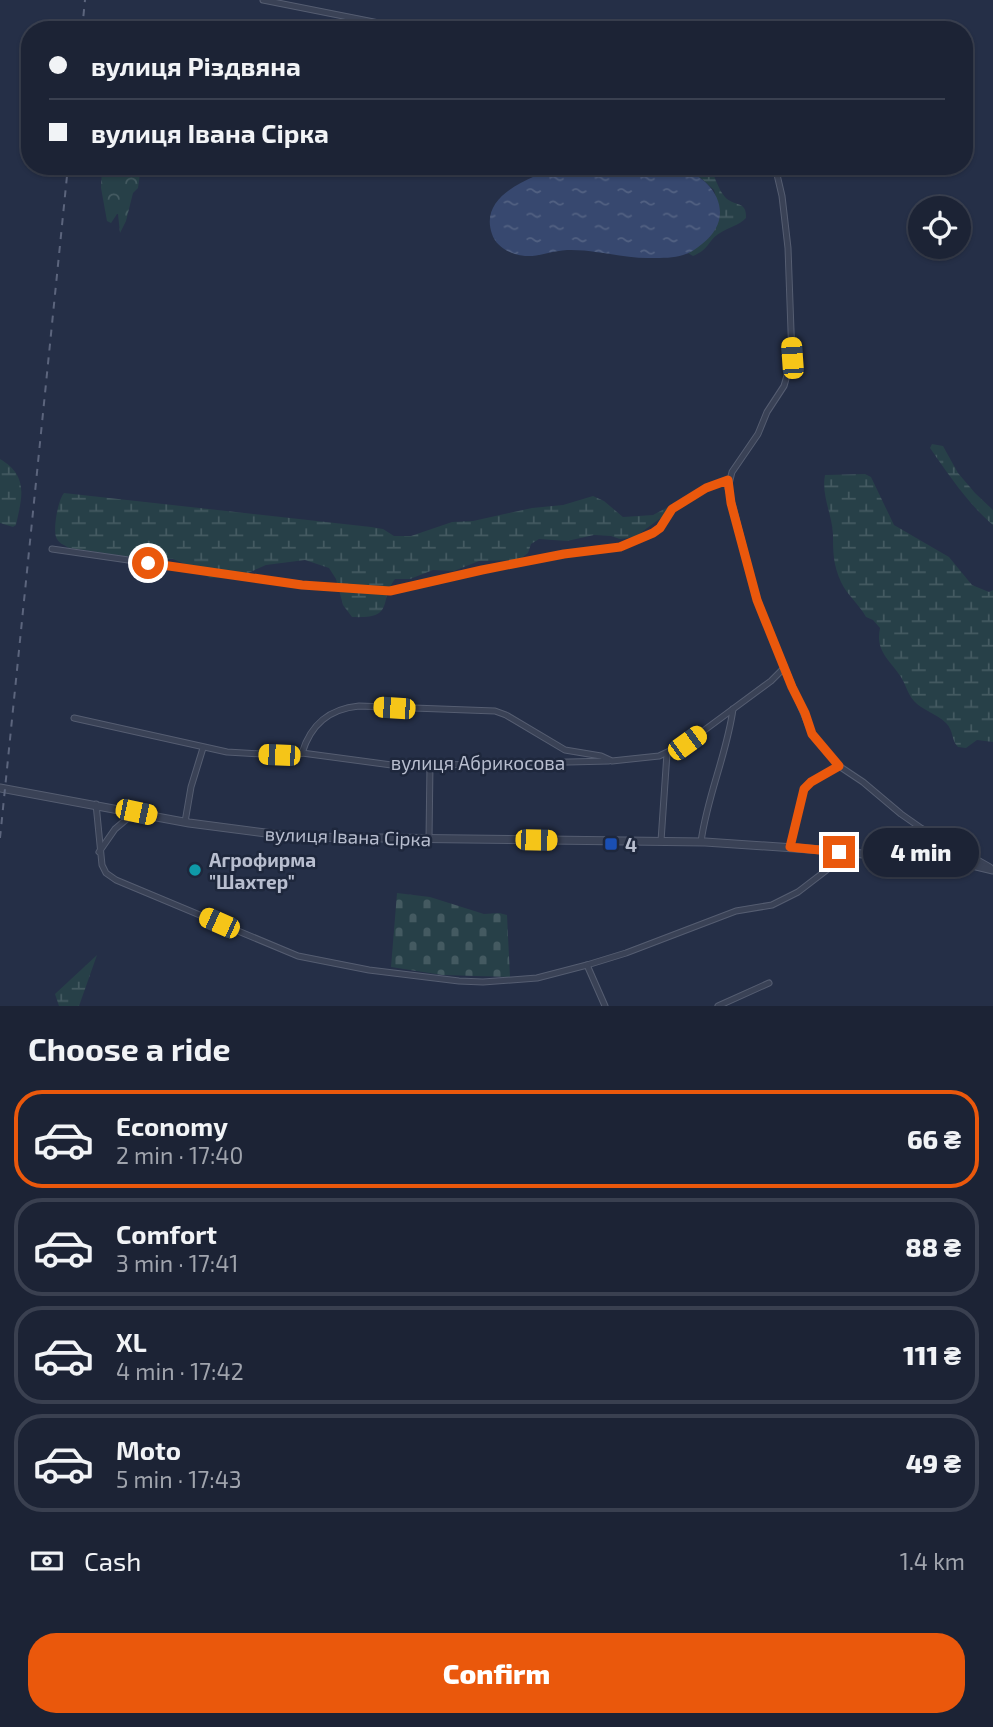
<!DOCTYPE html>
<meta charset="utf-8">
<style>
body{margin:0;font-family:"Exo 2",sans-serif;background:#252b3d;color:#f1f3f6;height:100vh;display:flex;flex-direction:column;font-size:26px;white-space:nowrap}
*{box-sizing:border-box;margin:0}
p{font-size:23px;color:#a0a4ad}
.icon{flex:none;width:38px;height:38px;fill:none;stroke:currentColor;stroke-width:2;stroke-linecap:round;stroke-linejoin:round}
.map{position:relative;height:1006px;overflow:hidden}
.sheet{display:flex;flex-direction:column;background:#1c2335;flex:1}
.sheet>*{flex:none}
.guide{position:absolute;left:21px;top:21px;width:952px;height:154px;border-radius:28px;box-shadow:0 2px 5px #0004,0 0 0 2px #3a4050;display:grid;align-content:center;height:154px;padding:0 28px;background:#1c2335}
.tools{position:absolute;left:908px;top:196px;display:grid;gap:14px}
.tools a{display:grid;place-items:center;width:63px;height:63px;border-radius:50%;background:#1c2335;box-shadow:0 2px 5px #0004,0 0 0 2px #3a4050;font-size:35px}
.end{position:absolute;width:32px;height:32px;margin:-16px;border:9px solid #ea580c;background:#fff;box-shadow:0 0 0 4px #fff}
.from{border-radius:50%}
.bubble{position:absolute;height:49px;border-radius:24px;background:#1c2335;box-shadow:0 2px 5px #0004,0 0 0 2px #3a4050;font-size:23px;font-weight:800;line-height:49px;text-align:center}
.car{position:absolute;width:21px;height:42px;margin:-21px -10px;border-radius:9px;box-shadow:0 0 5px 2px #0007;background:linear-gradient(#f5c518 24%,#345 0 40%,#f5c518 0 76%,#345 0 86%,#f5c518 0)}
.guide b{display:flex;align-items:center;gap:24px;height:66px;font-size:26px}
.guide b+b{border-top:2px solid #3a4050}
.guide i{width:18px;height:18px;background:#f1f3f6}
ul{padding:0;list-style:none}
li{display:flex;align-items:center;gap:21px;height:98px;margin:0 14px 10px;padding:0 14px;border:4px solid #3a4050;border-radius:28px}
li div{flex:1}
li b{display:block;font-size:26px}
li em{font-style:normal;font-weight:800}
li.selected{border-color:#ea580c}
li>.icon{width:63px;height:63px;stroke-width:1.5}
h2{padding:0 28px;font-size:32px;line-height:84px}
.pay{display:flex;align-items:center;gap:18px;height:77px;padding:0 28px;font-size:26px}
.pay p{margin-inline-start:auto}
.button{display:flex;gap:14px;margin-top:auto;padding:14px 28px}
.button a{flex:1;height:80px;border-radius:28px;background:#ea580c;color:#fff;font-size:28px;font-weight:800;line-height:80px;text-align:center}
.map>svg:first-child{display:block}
.forest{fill:url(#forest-crowns)}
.wetland{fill:url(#wetland-marsh)}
.cemetery{fill:url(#cemetery-stones)}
.water{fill:url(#water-ripples)}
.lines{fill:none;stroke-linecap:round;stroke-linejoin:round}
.minor-casing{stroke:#555d71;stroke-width:7}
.tertiary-casing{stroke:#555d71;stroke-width:9}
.minor{stroke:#3a4256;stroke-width:5}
.tertiary{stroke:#3a4256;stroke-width:7}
.rail{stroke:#5c657d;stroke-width:2;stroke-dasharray:7 7;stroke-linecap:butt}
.route{stroke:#ea580c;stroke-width:9}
.transit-dot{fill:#1a4fb4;stroke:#1e273c;stroke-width:2.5}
.culture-dot{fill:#0f9aa8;stroke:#1e273c;stroke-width:2.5}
.labels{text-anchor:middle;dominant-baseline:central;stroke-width:5;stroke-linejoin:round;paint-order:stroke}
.street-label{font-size:19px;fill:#b8becf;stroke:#1e273c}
.poi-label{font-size:19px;font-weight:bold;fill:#b8becf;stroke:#1e273c;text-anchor:start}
</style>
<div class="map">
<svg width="993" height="1006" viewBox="0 0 993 1006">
<defs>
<pattern id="forest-crowns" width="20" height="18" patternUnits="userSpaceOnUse" patternTransform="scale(1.75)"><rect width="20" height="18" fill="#274048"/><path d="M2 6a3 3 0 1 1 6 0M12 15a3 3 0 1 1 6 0" fill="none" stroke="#445a61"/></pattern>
<pattern id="wetland-marsh" width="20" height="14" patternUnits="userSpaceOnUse" patternTransform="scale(1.75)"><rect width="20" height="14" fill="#274048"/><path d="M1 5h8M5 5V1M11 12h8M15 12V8" fill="none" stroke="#445a61"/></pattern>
<pattern id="cemetery-stones" width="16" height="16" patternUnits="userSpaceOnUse" patternTransform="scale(1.75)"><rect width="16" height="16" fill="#274048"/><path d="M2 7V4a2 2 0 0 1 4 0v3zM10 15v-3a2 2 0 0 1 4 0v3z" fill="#445a61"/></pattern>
<pattern id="water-ripples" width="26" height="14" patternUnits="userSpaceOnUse" patternTransform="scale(1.75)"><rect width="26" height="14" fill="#37486f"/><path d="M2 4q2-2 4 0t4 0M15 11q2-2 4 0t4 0" fill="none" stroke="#526182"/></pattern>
</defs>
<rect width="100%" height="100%" fill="#252f47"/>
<path class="forest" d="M102 166H141L138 188 133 193 126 221 120 233 118 214H117L111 223 107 221 101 188Z"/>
<g class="wetland">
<path d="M676 166H708C716 176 717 188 725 197 734 207 747 200 746 218 738 226 729 227 720 233 708 240 710 249 693 256L688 253 710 237 720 213 714 190 702 179Z"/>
<path d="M932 444 943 446 958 473 975 493 993 510V525C968 504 949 475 930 448Z"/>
<path d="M0 459C29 476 22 497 16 525L13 527 0 523Z"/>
<path d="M865 474 871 477 894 525 949 557 972 585 989 592 993 590V742L977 740 966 748 958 747C951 740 954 731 946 723 937 714 922 710 914 701 907 693 906 685 901 677 889 659 875 651 880 628L873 620 866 617C859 604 847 595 841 582 833 565 833 552 833 534 832 514 821 495 825 475Z"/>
<path d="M64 493 371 527 383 529 394 536H411L452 522 473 521 532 508 563 505 593 496 604 501 623 517 653 515 670 506 662 517 635 537 620 539 611 536 594 535 567 541 539 539 531 544 528 553 519 560 479 561 454 571 433 570 410 579H395C378 602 396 619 352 617L343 605 336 579 329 568 305 560 266 565 241 576 210 578 196 569 173 559 138 558 69 548C64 545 58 543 56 537 53 528 58 500 64 493Z"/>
<path d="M97 955 79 1006H59L55 994Z"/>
</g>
<path class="cemetery" d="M397 893 430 897 484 914 499 913 507 915 510 977 442 975 391 967Z"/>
<path class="water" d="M560 166C588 166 616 166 645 166 655 166 667 164 677 167 715 177 738 216 702 244 696 249 690 253 683 255 674 258 662 258 652 258 624 259 596 249 567 250 548 251 534 260 515 254 505 251 495 244 492 234 478 194 533 177 560 166Z"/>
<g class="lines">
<defs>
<g id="minor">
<path d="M263 0 414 30"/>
<path d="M775 166 782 196 788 248 792 358 784 386 767 412 758 434 732 472 728 488 757 600 812 734 839 766 863 782 901 814 921 828 990 867"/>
<path d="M52 549 302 585 390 591 482 570 564 554 620 547 653 533 660 528 672 509 706 488 728 480"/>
<path d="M74 718 227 752 279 755 302 753 399 766 609 761"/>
<path d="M302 753C311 724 329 709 359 706L495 711 506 715 565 750 601 756 612 761 659 756 687 743 771 681 784 668"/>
<path d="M96 804 102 865 106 873 116 880 298 956 369 970 459 981 483 982 537 978 587 965 626 953 736 911 772 905 798 892 828 869 844 863 856 854"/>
<path d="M185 822 191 787 203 748"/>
<path d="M429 839 430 764"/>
<path d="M661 841 667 753"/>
<path d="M701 842C707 796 727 754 733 709"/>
<path d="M790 847 804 789 811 782 839 766"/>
<path d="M99 852 115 829 134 813"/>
<path d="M587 965 605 1006"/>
<path d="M718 1006 769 983"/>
</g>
<path id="tertiary" d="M0 788 189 823 297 837 705 842 823 850 972 865 993 870"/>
</defs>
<use href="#minor" class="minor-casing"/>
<use href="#tertiary" class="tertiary-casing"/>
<use href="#minor" class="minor"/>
<use href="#tertiary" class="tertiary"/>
<g class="rail">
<path d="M82 30 85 0"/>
<path d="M0 838 68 166"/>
</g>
</g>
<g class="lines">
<path class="route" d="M148 563 302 585 390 591 482 570 564 554 620 547 653 533 660 528 672 509 706 488 728 480 731 503 757 600 765 620 792 687 805 713 812 734 839 766 811 782 804 789 790 847 839 852"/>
</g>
<rect class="transit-dot" x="604" y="837" width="14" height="14" rx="3.5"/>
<circle class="culture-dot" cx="195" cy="870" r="7"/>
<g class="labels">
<g class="street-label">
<text x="478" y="762">вулиця Абрикосова</text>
<text transform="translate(348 836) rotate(2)">вулиця Івана Сірка</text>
</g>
<g class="poi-label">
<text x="625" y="844">4</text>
<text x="209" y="859">Агрофирма<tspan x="209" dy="22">"Шахтер"</tspan></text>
</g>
</g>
</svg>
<div class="tools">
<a><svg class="icon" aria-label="locate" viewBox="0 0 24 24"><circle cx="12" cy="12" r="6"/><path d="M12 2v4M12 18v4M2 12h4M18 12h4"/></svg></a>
</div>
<i class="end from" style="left:148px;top:563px"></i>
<i class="end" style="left:839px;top:852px"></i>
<div class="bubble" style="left:863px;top:828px;width:116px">4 min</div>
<i class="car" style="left:792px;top:358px;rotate:356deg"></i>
<i class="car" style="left:394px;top:708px;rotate:274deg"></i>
<i class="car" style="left:687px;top:743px;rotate:54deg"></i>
<i class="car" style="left:279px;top:755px;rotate:272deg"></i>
<i class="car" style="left:136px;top:812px;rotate:102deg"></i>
<i class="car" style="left:536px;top:840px;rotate:91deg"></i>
<i class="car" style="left:219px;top:923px;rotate:294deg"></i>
<div class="guide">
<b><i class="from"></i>вулиця Різдвяна</b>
<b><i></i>вулиця Івана Сірка</b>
</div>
</div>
<section class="sheet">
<h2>Choose a ride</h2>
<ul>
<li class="selected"><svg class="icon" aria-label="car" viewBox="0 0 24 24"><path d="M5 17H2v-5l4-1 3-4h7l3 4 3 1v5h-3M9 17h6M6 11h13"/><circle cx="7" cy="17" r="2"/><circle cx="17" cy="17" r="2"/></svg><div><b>Economy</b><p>2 min · 17:40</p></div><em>66 ₴</em></li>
<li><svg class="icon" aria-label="car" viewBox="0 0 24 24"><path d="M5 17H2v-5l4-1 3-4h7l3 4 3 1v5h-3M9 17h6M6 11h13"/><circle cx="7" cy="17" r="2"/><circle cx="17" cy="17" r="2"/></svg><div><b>Comfort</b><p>3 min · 17:41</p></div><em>88 ₴</em></li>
<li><svg class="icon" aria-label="car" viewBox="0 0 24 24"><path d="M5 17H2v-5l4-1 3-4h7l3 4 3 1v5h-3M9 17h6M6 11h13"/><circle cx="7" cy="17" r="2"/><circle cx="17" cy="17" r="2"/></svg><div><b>XL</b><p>4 min · 17:42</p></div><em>111 ₴</em></li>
<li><svg class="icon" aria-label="car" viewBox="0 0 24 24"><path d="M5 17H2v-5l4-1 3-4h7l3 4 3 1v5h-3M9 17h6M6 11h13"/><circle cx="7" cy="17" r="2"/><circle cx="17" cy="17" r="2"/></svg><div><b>Moto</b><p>5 min · 17:43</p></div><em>49 ₴</em></li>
</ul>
<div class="pay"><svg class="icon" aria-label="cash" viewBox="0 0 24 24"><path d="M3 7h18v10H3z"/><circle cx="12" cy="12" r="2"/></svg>Cash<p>1.4 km</p></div>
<div class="button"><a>Confirm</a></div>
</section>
